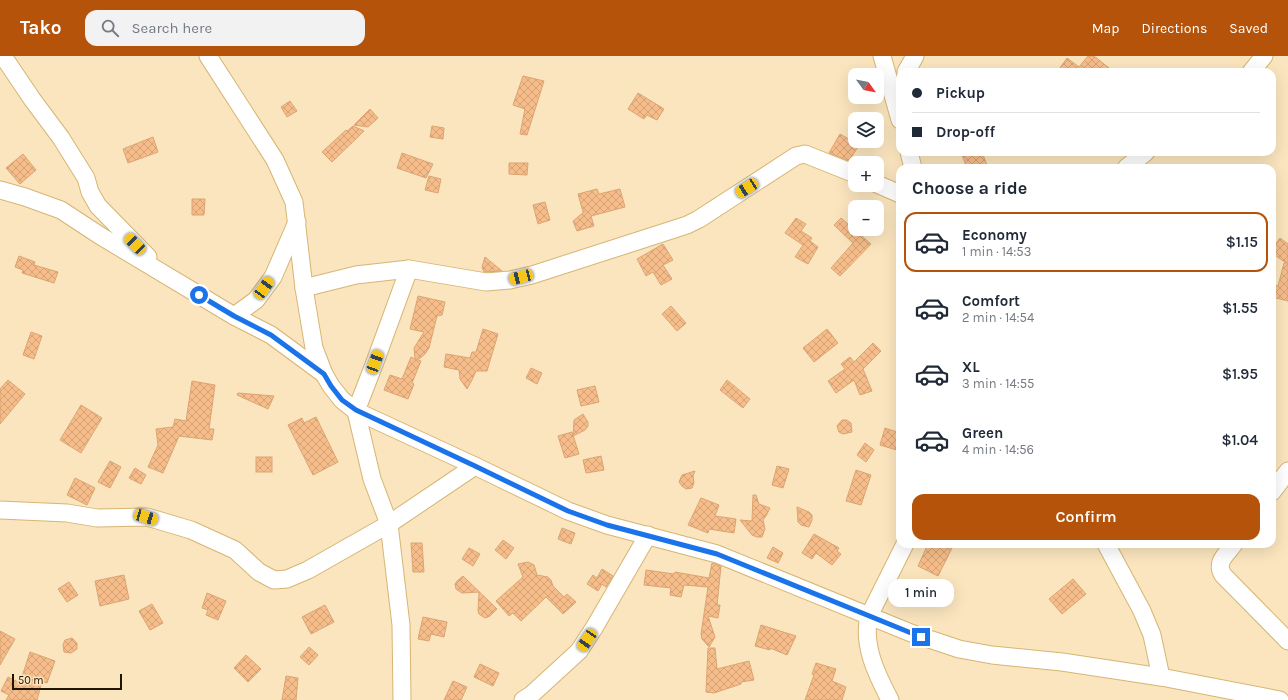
<!DOCTYPE html>
<meta charset="utf-8">
<style>
body{margin:0;font-family:Karla,sans-serif;background:#f2f2f3;color:#1f2937;height:100vh;display:flex;flex-direction:column;font-size:15px;white-space:nowrap}
*{box-sizing:border-box;margin:0}
p{font-size:13px;color:#747a83}
.icon{flex:none;width:22px;height:22px;fill:none;stroke:currentColor;stroke-width:2;stroke-linecap:round;stroke-linejoin:round}
.map{position:relative;flex:1;overflow:hidden}
.side{position:absolute;left:896px;top:108px;width:380px;height:384px;display:flex;flex-direction:column;background:#fff;border-radius:12px;box-shadow:0 4px 16px #0002}
.side>*{flex:none}
.hud{position:absolute;left:896px;top:12px;width:380px;height:88px;border-radius:12px;box-shadow:0 4px 16px #0002;display:grid;align-content:center;height:88px;padding:0 16px;background:#fff}
.needle{width:26px;rotate:123deg}
.tools{position:absolute;left:848px;top:12px;display:grid;gap:8px}
.tools a{display:grid;place-items:center;width:36px;height:36px;border-radius:8px;background:#fff;box-shadow:0 4px 16px #0002;font-size:20px}
.scale{position:absolute;left:12px;bottom:10px;width:110px;box-sizing:border-box;padding-left:4px;border:2px solid #211400;border-top:0;font-size:11px;line-height:14px;white-space:nowrap;color:#211400;-webkit-text-stroke:3px #fae5be;paint-order:stroke}
.end{position:absolute;width:18px;height:18px;margin:-9px;border:5px solid #1a73e8;background:#fff;box-shadow:0 0 0 2px #fff}
.from{border-radius:50%}
.bubble{position:absolute;height:28px;border-radius:12px;background:#fff;box-shadow:0 4px 16px #0002;font-size:13px;font-weight:600;line-height:28px;text-align:center}
.car{position:absolute;width:12px;height:24px;margin:-12px -6px;border-radius:5px;box-shadow:0 0 3px 1px #0007;background:linear-gradient(#f5c518 24%,#345 0 40%,#f5c518 0 76%,#345 0 86%,#f5c518 0)}
.hud b{display:flex;align-items:center;gap:14px;height:38px;font-size:15px}
.hud b+b{border-top:1px solid #e0e1e3}
.hud i{width:10px;height:10px;background:#1f2937}
ul{padding:0;list-style:none}
li{display:flex;align-items:center;gap:12px;height:60px;margin:0 8px 6px;padding:0 8px;border:2px solid transparent;border-radius:12px}
li div{flex:1}
li b{display:block;font-size:15px}
li em{font-style:normal;font-weight:600}
li.active{border-color:#b45309}
li>.icon{width:36px;height:36px;stroke-width:1.5}
h2{padding:0 16px;font-size:18px;line-height:48px}
.primary-button{display:flex;gap:8px;margin-top:auto;padding:8px 16px}
.primary-button a{flex:1;height:46px;border-radius:12px;background:#b45309;color:#fff;font-size:16px;font-weight:600;line-height:46px;text-align:center}
header{display:flex;align-items:center;gap:24px;box-sizing:border-box;height:56px;padding:0 20px;background:#b45309;color:#fff}
header strong{font-size:19px}
nav{display:flex;gap:22px;margin-inline-start:auto;font-size:14px}
.search{width:280px;height:36px;background:#f2f2f3;display:flex;align-items:center;gap:10px;box-sizing:border-box;padding:0 14px;border-radius:12px;color:#747a83;font-size:15px}
.map>svg:first-child{display:block}
.building{fill:url(#building-cross-hatch);stroke:#dca472}
.lines{fill:none;stroke-linecap:round;stroke-linejoin:round}
.minor-casing{stroke:#d7b573;stroke-width:19}
.minor{stroke:#fff;stroke-width:17}
.route{stroke:#1a73e8;stroke-width:5}
</style>
<header>
<strong>Tako</strong>
<div class="search"><svg class="icon" aria-label="search" viewBox="0 0 24 24"><circle cx="10" cy="10" r="6"/><path d="M15 15l6 6"/></svg>Search here</div>
<nav><a>Map</a><a>Directions</a><a>Saved</a></nav>
</header>
<div class="map">
<svg width="1288" height="644" viewBox="0 0 1288 644">
<defs>
<pattern id="building-cross-hatch" width="8" height="8" patternUnits="userSpaceOnUse"><rect width="8" height="8" fill="#f6bd8a"/><path d="M0 0l8 8M0 8l8-8" fill="none" stroke="#d3a275"/></pattern>
</defs>
<rect width="100%" height="100%" fill="#fae5be"/>
<g class="building">
<path d="M1088 0H1094L1114 16H1057L1067 2 1079 11Z"/>
<path d="M523 20 544 25 527 79 520 78 525 53 513 49Z"/>
<path d="M638 37 664 53 657 64 647 59 644 63 628 53Z"/>
<path d="M290 45 297 55 287 61 281 51Z"/>
<path d="M370 53 378 62 368 71 354 69Z"/>
<path d="M353 70 364 75 332 106 322 96 346 74 347 75Z"/>
<path d="M432 70 444 72 443 83 430 81Z"/>
<path d="M840 78 859 89 849 105 829 97Z"/>
<path d="M153 81 158 96 128 107 123 93Z"/>
<path d="M961 96H982L988 112H967Z"/>
<path d="M402 97 433 108 426 122 397 112Z"/>
<path d="M23 98 36 114 20 128 6 112Z"/>
<path d="M509 107H528L527 119 509 118Z"/>
<path d="M429 120 441 123 438 137 425 134Z"/>
<path d="M597 133 599 138 620 133 625 151 591 160 594 170 577 175 573 165 585 155 583 156 578 138Z"/>
<path d="M192 143H205L204 159H192Z"/>
<path d="M545 146 550 164 538 168 533 149Z"/>
<path d="M796 162 806 168 801 175 812 182 810 185 818 191 808 208 795 201 803 189 785 177Z"/>
<path d="M841 162 871 188 840 220 831 212 853 187 834 169Z"/>
<path d="M1280 182 1288 188V245L1272 241V228L1278 230 1284 207H1286L1272 197V193Z"/>
<path d="M663 188 673 204 663 209 672 223 661 229 653 216 646 220 637 203Z"/>
<path d="M19 200 35 206 34 209 58 216 54 227 22 217 23 214 15 211Z"/>
<path d="M485 201 502 215 484 216 482 211Z"/>
<path d="M418 240 445 246 442 259 437 260 429 292 425 298 418 304 421 305 412 327 414 328 408 343 384 334 390 319 402 323 411 301 415 303 414 292 424 276 410 273Z"/>
<path d="M671 250 686 267 677 275 662 258Z"/>
<path d="M483 273 498 278 487 315H476L472 324 467 333 460 323 459 314 444 311 446 298 470 302 472 296H476Z"/>
<path d="M827 273 838 287 814 306 803 292Z"/>
<path d="M31 276 42 280 34 303 23 299Z"/>
<path d="M873 287 881 295 863 313 872 335 860 339 854 324 836 337 828 325 845 313 841 308 850 301 854 306Z"/>
<path d="M531 312 542 317 537 328 526 322Z"/>
<path d="M8 324 25 338 0 368V333Z"/>
<path d="M727 324 750 343 743 352 720 334Z"/>
<path d="M192 325 215 329 209 373H214L212 384 179 380 163 417 148 411 158 389 156 373 173 371 175 363 186 365Z"/>
<path d="M595 330 599 346 581 350 577 334Z"/>
<path d="M238 337 274 340 268 353 237 339Z"/>
<path d="M81 349 102 362 81 397 60 384Z"/>
<path d="M583 358 588 366V370L585 374 573 380 574 364Z"/>
<path d="M316 361 338 406 313 419 288 369 302 362 304 367Z"/>
<path d="M842 364H847L851 367 852 376 843 378 839 376 837 370Z"/>
<path d="M885 372 900 377V395L880 389Z"/>
<path d="M572 376 579 398 565 402 558 380Z"/>
<path d="M865 387 874 394 866 406 857 399Z"/>
<path d="M601 400 604 414 586 417 583 404Z"/>
<rect x="256" y="401" width="16" height="15"/>
<path d="M110 405 121 411 110 432 98 426Z"/>
<path d="M777 410 789 413 783 432 772 429Z"/>
<path d="M135 412 146 419 141 428 129 422Z"/>
<path d="M856 414 871 419 861 449 846 445Z"/>
<path d="M695 415 693 420 694 427 692 432 686 433 682 430 679 426 682 419Z"/>
<path d="M75 422 95 432 87 449 67 439Z"/>
<path d="M753 439H756L759 448 770 452 766 460 763 464 765 473 762 481H757L752 479 740 464 752 465Z"/>
<path d="M701 442 719 449 715 460 736 463 734 477 709 473 708 477 688 469Z"/>
<path d="M797 451 809 456 812 459V464L809 471 801 469 798 466Z"/>
<path d="M562 472 575 477 571 488 558 483Z"/>
<path d="M814 478 839 492 837 495 841 498 832 509 816 497 812 503 802 497Z"/>
<path d="M503 484 514 492 506 503 495 494Z"/>
<path d="M411 487H422L424 516H413Z"/>
<path d="M928 488H954L938 520 918 510Z"/>
<path d="M773 491 783 497 778 507 767 502Z"/>
<path d="M469 492 480 498 473 510 462 503Z"/>
<path d="M528 506 534 509 537 519 548 521 551 524 553 530 564 541 567 538 576 546 563 558 546 541 521 565 513 557 509 560 496 545 523 521 518 508Z"/>
<path d="M712 507 721 510 717 549H720L718 562 708 560 715 581 709 591 702 583 701 578 708 531 684 529 681 541 670 539 671 532 644 529 646 514 674 518 675 516 709 522Z"/>
<path d="M602 513 613 520 606 531 602 528 598 535 587 528 593 519 597 522Z"/>
<path d="M124 519 129 543 100 550 95 525Z"/>
<path d="M463 520 497 553 490 560 485 562 479 558 478 555 479 536 462 537 456 533 455 528 457 525Z"/>
<path d="M1073 523 1086 538 1062 558 1049 543Z"/>
<path d="M69 526 78 539 67 546 58 533Z"/>
<path d="M207 537 226 545 218 564 206 559 208 554 202 552Z"/>
<path d="M152 548 163 567 150 574 139 555Z"/>
<path d="M325 549 334 566 311 578 302 561Z"/>
<path d="M423 561 447 566 444 581 431 578 429 585 418 583Z"/>
<path d="M761 569 796 580 787 599 770 592V594L755 590Z"/>
<path d="M0 575 15 583 0 609Z"/>
<path d="M72 582 77 587V593L71 597 64 596 63 589 65 584Z"/>
<path d="M309 591 318 599 309 609 300 601Z"/>
<path d="M708 592H715L717 613 749 605 754 624 741 626V628L714 637 706 636Z"/>
<path d="M30 596 55 605 47 627 42 626 37 644H6L9 639 1 635 8 621 20 627Z"/>
<path d="M246 599 261 613 248 626 234 612Z"/>
<path d="M816 607 836 613 832 625 846 631 842 644H805L814 619 812 618Z"/>
<path d="M480 608 499 617 493 630 474 621Z"/>
<path d="M286 620 298 622 296 644H282Z"/>
<path d="M453 625 467 631 461 644H444Z"/>
</g>
<g class="lines">
<defs>
<g id="minor">
<path d="M3 0 32 43 61 82 86 122 90 136 98 150 148 201"/>
<path d="M208 0 275 104 294 146 304 232 314 292 324 318 331 330 342 344 356 355 475 410 568 455 607 469 717 498 911 577 959 593 992 599 1062 606 1161 621 1280 644"/>
<path d="M882 0 900 64"/>
<path d="M906 16 915 0"/>
<path d="M1251 16 1264 0"/>
<path d="M909 96 913 112"/>
<path d="M1126 112 1146 96"/>
<path d="M877 128 900 138"/>
<path d="M0 134 25 141 61 154 99 179 234 260 271 279 324 318"/>
<path d="M304 232 356 219 409 213 486 226 510 224 532 219 687 169 699 163 796 100 805 98 855 118"/>
<path d="M234 260 256 244 273 221 297 166"/>
<path d="M1272 436 1288 415"/>
<path d="M0 454 67 457 97 462 147 461 191 474 235 494 259 516 274 524 287 523 308 514 389 468 475 410"/>
<path d="M1106 488 1142 555 1152 579 1161 621"/>
<path d="M1234 488C1226 499 1215 506 1223 519L1288 585"/>
<path d="M402 644 401 569 389 468 372 423 356 355 375 306 409 213"/>
<path d="M523 644 531 639 579 595 594 572 648 479"/>
<path d="M890 644C877 619 862 589 869 560L905 488"/>
</g>
</defs>
<use href="#minor" class="minor-casing"/>
<use href="#minor" class="minor"/>
</g>
<g class="lines">
<path class="route" d="M199 239 234 260 271 279 324 318 331 330 342 344 356 354 475 410 568 455 607 469 717 498 921 581"/>
</g>
</svg>
<div class="tools">
<a><svg class="needle" viewBox="-14 -14 28 28"><path d="M0-13l5 13h-10z" fill="#e53935"/><path d="M0 13l5-13h-10z" fill="#747a83"/></svg></a>
<a><svg class="icon" aria-label="layers" viewBox="0 0 24 24"><path d="M12 4l9 5-9 5-9-5zM3 14l9 5 9-5"/></svg></a>
<a>+</a>
<a>−</a>
</div>
<div class="scale">50 m</div>
<i class="end from" style="left:199px;top:239px"></i>
<i class="end" style="left:921px;top:581px"></i>
<div class="bubble" style="left:888px;top:523px;width:66px">1 min</div>
<i class="car" style="left:747px;top:132px;rotate:237deg"></i>
<i class="car" style="left:135px;top:188px;rotate:315deg"></i>
<i class="car" style="left:521px;top:221px;rotate:256deg"></i>
<i class="car" style="left:264px;top:232px;rotate:36deg"></i>
<i class="car" style="left:375px;top:306px;rotate:20deg"></i>
<i class="car" style="left:146px;top:461px;rotate:106deg"></i>
<i class="car" style="left:587px;top:584px;rotate:214deg"></i>
<div class="hud">
<b><i class="from"></i>Pickup</b>
<b><i></i>Drop-off</b>
</div>
<section class="side">
<h2>Choose a ride</h2>
<ul>
<li class="active"><svg class="icon" aria-label="car" viewBox="0 0 24 24"><path d="M5 17H2v-5l4-1 3-4h7l3 4 3 1v5h-3M9 17h6M6 11h13"/><circle cx="7" cy="17" r="2"/><circle cx="17" cy="17" r="2"/></svg><div><b>Economy</b><p>1 min · 14:53</p></div><em>$1.15</em></li>
<li><svg class="icon" aria-label="car" viewBox="0 0 24 24"><path d="M5 17H2v-5l4-1 3-4h7l3 4 3 1v5h-3M9 17h6M6 11h13"/><circle cx="7" cy="17" r="2"/><circle cx="17" cy="17" r="2"/></svg><div><b>Comfort</b><p>2 min · 14:54</p></div><em>$1.55</em></li>
<li><svg class="icon" aria-label="car" viewBox="0 0 24 24"><path d="M5 17H2v-5l4-1 3-4h7l3 4 3 1v5h-3M9 17h6M6 11h13"/><circle cx="7" cy="17" r="2"/><circle cx="17" cy="17" r="2"/></svg><div><b>XL</b><p>3 min · 14:55</p></div><em>$1.95</em></li>
<li><svg class="icon" aria-label="car" viewBox="0 0 24 24"><path d="M5 17H2v-5l4-1 3-4h7l3 4 3 1v5h-3M9 17h6M6 11h13"/><circle cx="7" cy="17" r="2"/><circle cx="17" cy="17" r="2"/></svg><div><b>Green</b><p>4 min · 14:56</p></div><em>$1.04</em></li>
</ul>
<div class="primary-button"><a>Confirm</a></div>
</section>
</div>
